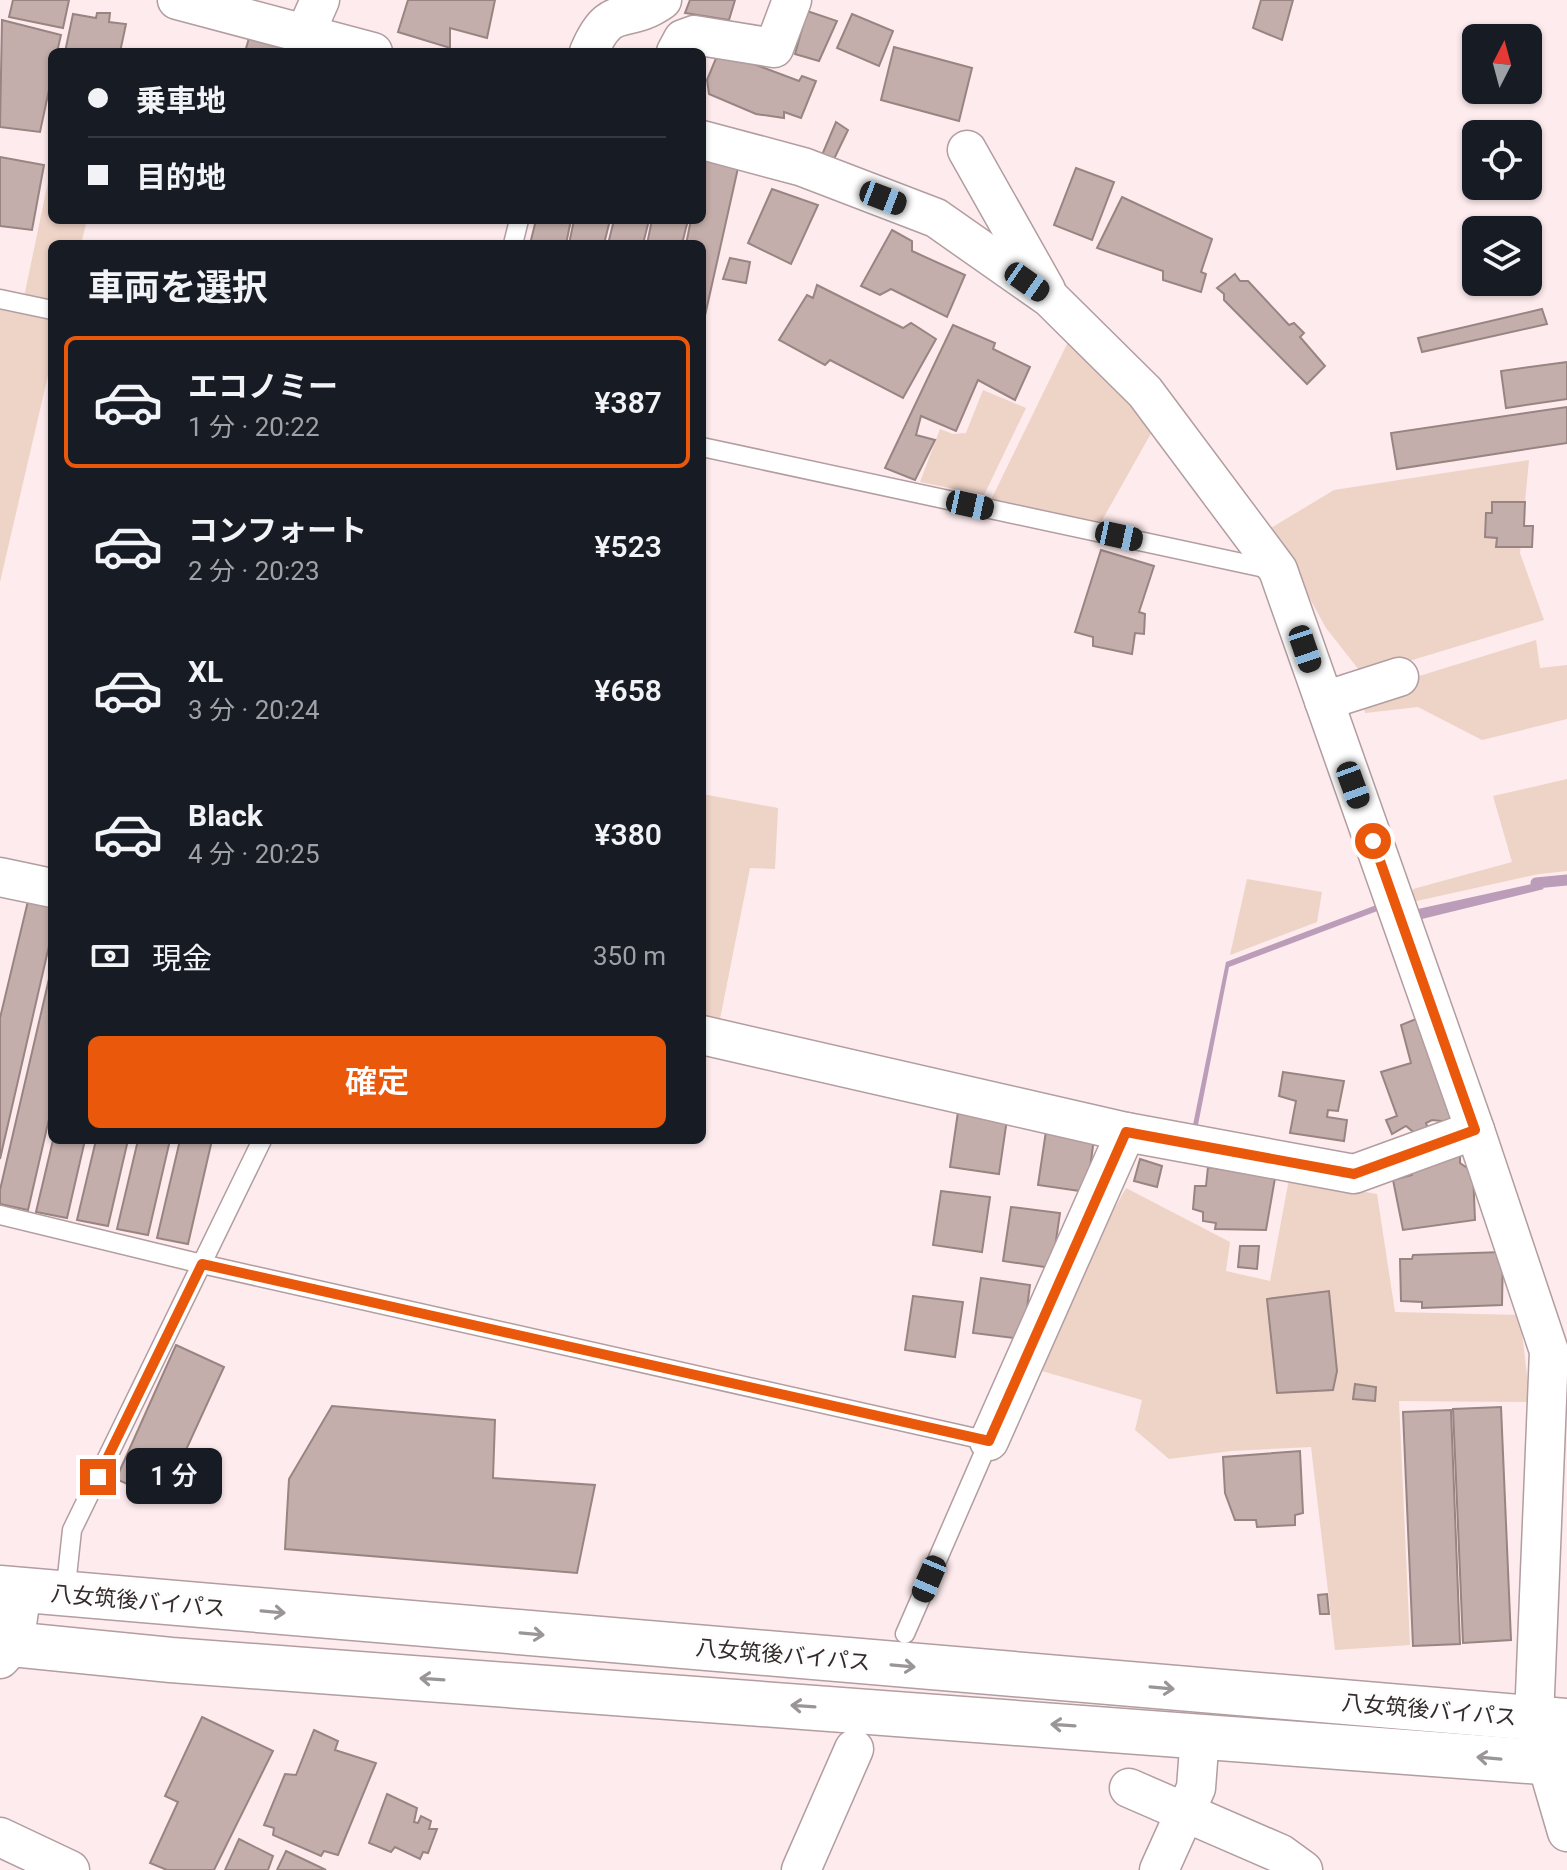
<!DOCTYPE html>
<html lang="ja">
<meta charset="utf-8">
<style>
body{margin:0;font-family:Roboto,"Noto Sans JP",sans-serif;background:#242831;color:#f1f3f6;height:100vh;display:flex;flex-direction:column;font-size:30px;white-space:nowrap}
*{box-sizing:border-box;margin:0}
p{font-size:26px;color:#9ea1a6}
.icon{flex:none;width:44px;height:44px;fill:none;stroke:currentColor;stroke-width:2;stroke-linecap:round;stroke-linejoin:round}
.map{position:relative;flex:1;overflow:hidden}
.panel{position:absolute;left:48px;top:240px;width:658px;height:904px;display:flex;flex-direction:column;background:#171b24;border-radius:12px;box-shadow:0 2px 6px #0004}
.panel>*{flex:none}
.hud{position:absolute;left:48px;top:48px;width:658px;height:176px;border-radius:12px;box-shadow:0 2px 6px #0004;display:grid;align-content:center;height:176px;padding:0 40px;background:#171b24}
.needle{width:52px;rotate:6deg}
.tools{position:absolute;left:1462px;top:24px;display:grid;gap:16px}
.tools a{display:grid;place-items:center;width:80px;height:80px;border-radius:12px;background:#171b24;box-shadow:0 2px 6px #0004;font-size:40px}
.end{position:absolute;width:36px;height:36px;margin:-18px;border:10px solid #ea580c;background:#fff;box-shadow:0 0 0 4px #fff}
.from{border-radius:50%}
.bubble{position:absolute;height:56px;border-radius:12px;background:#171b24;box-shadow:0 2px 6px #0004;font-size:26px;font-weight:600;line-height:56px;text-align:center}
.car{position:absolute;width:24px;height:48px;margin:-24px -12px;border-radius:10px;box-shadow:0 0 6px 2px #0007;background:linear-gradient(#222 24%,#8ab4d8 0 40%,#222 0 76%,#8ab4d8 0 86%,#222 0)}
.hud b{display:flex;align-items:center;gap:28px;height:76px;font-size:30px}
.hud b+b{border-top:2px solid #363941}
.hud i{width:20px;height:20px;background:#f1f3f6}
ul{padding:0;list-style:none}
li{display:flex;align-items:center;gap:24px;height:132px;margin:0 16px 12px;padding:0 24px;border:4px solid transparent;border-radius:12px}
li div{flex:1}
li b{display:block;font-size:30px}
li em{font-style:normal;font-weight:600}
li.selected{border-color:#ea580c}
li>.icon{width:72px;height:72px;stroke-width:1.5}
h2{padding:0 40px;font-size:36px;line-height:96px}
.pay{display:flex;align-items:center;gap:20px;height:88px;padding:0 40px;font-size:30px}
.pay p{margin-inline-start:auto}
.cta{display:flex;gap:16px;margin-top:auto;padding:16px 40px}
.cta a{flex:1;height:92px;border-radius:12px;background:#ea580c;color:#fff;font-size:32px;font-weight:600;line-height:92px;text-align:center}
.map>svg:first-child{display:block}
.green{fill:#eed3c7}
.water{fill:#bc9db9}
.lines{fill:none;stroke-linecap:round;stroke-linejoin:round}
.stream{stroke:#bc9db9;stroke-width:11}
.building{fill:#c4aeab;stroke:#998482;stroke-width:2}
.service-casing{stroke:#b29da0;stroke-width:21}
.minor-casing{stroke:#b29da0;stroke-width:41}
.trunk-casing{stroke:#b29da0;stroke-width:47}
.service{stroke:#fff;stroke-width:18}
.minor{stroke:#fff;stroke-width:38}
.trunk{stroke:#fff;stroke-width:44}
.oneway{stroke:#9a9596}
.route{stroke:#ea580c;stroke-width:10}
.labels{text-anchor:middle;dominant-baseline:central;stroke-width:6;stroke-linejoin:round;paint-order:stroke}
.street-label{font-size:22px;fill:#342b2c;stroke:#fdfdfd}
</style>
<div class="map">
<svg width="1567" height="1870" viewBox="0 0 1567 1870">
<rect width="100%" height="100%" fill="#fdebed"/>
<g class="green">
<path d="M52 163V220H87L81 244H52V302L24 297Z"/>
<path d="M0 309 52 320V358L0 582Z"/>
<path d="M1069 340 1154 428 1100 524 991 500Z"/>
<path d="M983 390 1026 408 984 495 920 482 940 429 953 434 966 433Z"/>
<path d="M1529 460 1520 553 1544 620 1363 675 1326 628 1271 528 1334 490Z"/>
<path d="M1536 640 1540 668 1567 665V719L1482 740 1418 707 1365 713 1361 694Z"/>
<path d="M1567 779V871L1539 874 1412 902 1413 889 1512 862 1493 796Z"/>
<path d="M702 794 778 808 775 869 750 868 719 1024 702 1020Z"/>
<path d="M1247 879 1322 892 1317 922 1230 955Z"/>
<path d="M1289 1179 1377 1194 1395 1312 1520 1315 1530 1402 1399 1401 1410 1645 1335 1650 1311 1447 1231 1451 1169 1459 1135 1430 1142 1400 1035 1369 1067 1293 1126 1188 1230 1242 1226 1271 1270 1281Z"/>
</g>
<g class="water">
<path d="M1536 883 1544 889 1422 919 1418 909Z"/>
<path d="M1379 904 1380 910 1229 967 1198 1125H1193L1226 962Z"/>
</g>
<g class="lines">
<path class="stream" d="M1536 883 1567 880"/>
</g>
<g class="building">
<path d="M13 0H69L63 28 9 17Z"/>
<path d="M408 0H495L487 38 450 28V48L398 32Z"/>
<path d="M690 0H735L729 20 685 13Z"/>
<path d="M1261 0H1293L1282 40 1253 28Z"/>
<path d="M807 11 837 21 819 61 795 54Z"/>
<path d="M97 13H110L109 22 126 24 120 52H65L73 14 96 18Z"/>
<path d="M852 14 893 31 879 66 837 48Z"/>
<path d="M2 20 61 35 57 52H52V76L40 132 0 127Z"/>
<path d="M249 38 289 49 288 52H245Z"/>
<path d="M894 47 972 68 959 121 881 100Z"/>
<path d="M719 51 799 81 802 76 816 81 801 118 784 112V118L756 114 709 94 707 80Z"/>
<path d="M836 122 848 130 834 159 822 155Z"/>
<path d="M0 157 44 165 32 230 0 226Z"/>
<path d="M705 160 738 168 702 329V244H686L691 220H702Z"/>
<path d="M1076 168 1114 182 1092 240 1054 225Z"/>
<path d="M772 189 818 205 791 264 748 243Z"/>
<path d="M1122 197 1212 239 1201 272 1206 274 1201 292 1163 280V271L1097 248Z"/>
<path d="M536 220H571L566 244H530Z"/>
<path d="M574 220H610L604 244H569Z"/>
<path d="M614 220H649L643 244H608Z"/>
<path d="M652 220H688L682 244H647Z"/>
<path d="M892 230 912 241V251L965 275 947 317 891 289 880 295 861 286Z"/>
<path d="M730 258 750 262 746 283 723 279Z"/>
<path d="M1235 274 1240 281H1248L1289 325 1294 323 1304 333 1300 337 1325 366 1307 384 1224 300V294L1217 288Z"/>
<path d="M817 285 903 328 911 323 936 339 903 398 830 360 825 365 779 340 807 295 813 298Z"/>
<path d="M1542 309 1547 324 1422 352 1418 338Z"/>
<path d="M953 325 995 343 993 349 1030 367 1015 400 978 380 956 431 921 416 916 435 935 440 915 480 885 468Z"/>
<path d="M1567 362V399L1506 408 1501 371Z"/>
<path d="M1567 407V443L1397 469 1391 433Z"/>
<path d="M1492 502H1525L1524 526H1533L1532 547H1496L1497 538 1485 537 1486 513H1492Z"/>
<path d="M1101 550 1154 566 1139 612 1145 614 1144 634 1135 633 1132 654 1093 646V637L1075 632Z"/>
<path d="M28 901 52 906V933L0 1159V1018Z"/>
<path d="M52 966V1106L28 1210 0 1204V1190Z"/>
<path d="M1421 1017 1453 1115 1451 1122 1432 1120 1426 1123 1428 1129 1416 1134 1406 1126 1392 1134 1386 1120 1397 1116 1381 1072 1411 1063 1401 1025Z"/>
<path d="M1283 1072 1344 1081 1338 1111 1328 1110 1327 1117 1347 1120 1344 1141 1290 1133 1296 1101 1279 1096Z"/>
<path d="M958 1112 1007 1119 999 1174 950 1167Z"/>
<path d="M1046 1131 1094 1138 1087 1192 1038 1185Z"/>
<path d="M53 1140H85L67 1218 36 1212Z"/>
<path d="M96 1140H128L108 1226 77 1220Z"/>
<path d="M138 1140H170L148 1235 117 1229Z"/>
<path d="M180 1140H212L188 1244 157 1238Z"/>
<path d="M1460 1153V1163L1473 1172 1475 1220 1403 1230 1393 1180 1412 1175V1170Z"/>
<path d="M1140 1159 1162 1166 1157 1187 1134 1181Z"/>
<path d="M1208 1167 1275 1178 1266 1230 1215 1229 1216 1223 1203 1221V1212L1193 1209 1195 1186H1206Z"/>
<path d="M941 1191 990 1197 982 1252 933 1245Z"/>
<path d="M1011 1207 1060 1213 1052 1268 1003 1261Z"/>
<path d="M1240 1246H1259L1257 1269 1238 1267Z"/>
<path d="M1503 1252 1502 1305 1422 1308V1302L1401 1301 1400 1259H1412L1413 1255Z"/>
<path d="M981 1278 1030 1285 1023 1339 973 1333Z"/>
<path d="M1329 1291 1337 1371 1333 1390 1277 1393 1267 1299Z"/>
<path d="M913 1296 963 1302 955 1357 905 1350Z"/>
<path d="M176 1345 224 1367 163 1500 116 1479Z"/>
<path d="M1355 1384 1376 1387 1375 1401 1353 1399Z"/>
<path d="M332 1406 495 1420 493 1478 595 1485 577 1573 285 1549 289 1479Z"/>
<path d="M1501 1407 1511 1640 1463 1643 1453 1409Z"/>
<path d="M1451 1410 1460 1644 1413 1646 1403 1412Z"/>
<path d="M1300 1451 1303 1513 1295 1515V1525L1257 1527 1256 1520H1235L1225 1493 1223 1457Z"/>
<path d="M1327 1594 1329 1614H1320L1318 1595Z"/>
<path d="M202 1717 273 1751 214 1870H167L150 1863 178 1802 165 1796Z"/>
<path d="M314 1730 338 1741 335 1750 376 1763 338 1855 324 1851 321 1856 273 1835 274 1828 264 1825 285 1774 296 1775Z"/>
<path d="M387 1794 417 1808 414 1822 418 1823 421 1816 431 1821 429 1829H437L428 1853 423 1852 420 1859 395 1847 391 1852 369 1843Z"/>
<path d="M239 1839 273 1856 268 1870H225Z"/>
<path d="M286 1851 326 1870H277Z"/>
</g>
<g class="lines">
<defs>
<g id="service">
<path d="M513 244 519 220"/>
<path d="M0 299 52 310"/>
<path d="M702 447 1274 570"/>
<path d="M0 1215 202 1264 989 1441 905 1634"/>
<path d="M65 1595 72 1530 262 1140"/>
</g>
<g id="minor">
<path d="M177 0 373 52"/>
<path d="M305 34 320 0"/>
<path d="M589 52C611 0 624 27 662 0"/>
<path d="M676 52 683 39 694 35 774 48 792 0"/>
<path d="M702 140 803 167 936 218 1050 298 1145 392 1278 570 1475 1130 1549 1351 1534 1719 1567 1832"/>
<path d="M967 150 1046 290"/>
<path d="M1324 701 1399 677"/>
<path d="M0 877 52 888"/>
<path d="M702 1035 1126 1132 1354 1174 1475 1130"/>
<path d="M989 1441 1126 1132"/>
<path d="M0 1659 14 1644 22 1591"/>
<path d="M1129 1788 1281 1854 1303 1870"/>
<path d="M0 1837 70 1870"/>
<path d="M801 1870 854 1749"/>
<path d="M1159 1870 1196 1788 1200 1735"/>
</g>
<g id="trunk">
<path d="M0 1588 1567 1721"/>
<path d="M0 1643 171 1660 1567 1764"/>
</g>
</defs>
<use href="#service" class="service-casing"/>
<use href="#minor" class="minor-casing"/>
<use href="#trunk" class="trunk-casing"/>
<use href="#service" class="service"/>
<use href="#minor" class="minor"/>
<use href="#trunk" class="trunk"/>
</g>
<defs><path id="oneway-shaft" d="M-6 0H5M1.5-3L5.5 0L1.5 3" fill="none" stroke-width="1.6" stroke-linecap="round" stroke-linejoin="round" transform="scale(2)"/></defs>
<g class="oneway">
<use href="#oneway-shaft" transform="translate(273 1612) rotate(5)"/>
<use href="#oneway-shaft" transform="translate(532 1634) rotate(5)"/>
<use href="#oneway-shaft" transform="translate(903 1666) rotate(5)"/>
<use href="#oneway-shaft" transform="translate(432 1679) rotate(-176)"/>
<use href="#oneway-shaft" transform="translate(1162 1688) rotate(5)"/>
<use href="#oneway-shaft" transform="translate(803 1706) rotate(-176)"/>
<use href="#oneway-shaft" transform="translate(1063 1725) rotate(-176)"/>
<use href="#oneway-shaft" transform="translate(1489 1758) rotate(-175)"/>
</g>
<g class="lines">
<path class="route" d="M98 1477 202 1264 989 1441 1126 1132 1354 1174 1475 1130 1373 841"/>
</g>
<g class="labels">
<g class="street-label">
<text transform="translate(138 1601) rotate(5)">八女筑後バイパス</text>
<text transform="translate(783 1655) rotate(5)">八女筑後バイパス</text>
<text transform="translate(1429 1710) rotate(5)">八女筑後バイパス</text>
</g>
</g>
</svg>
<div class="tools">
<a><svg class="needle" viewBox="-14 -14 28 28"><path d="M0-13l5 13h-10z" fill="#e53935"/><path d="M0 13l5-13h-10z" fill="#9ea1a6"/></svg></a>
<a><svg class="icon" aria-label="locate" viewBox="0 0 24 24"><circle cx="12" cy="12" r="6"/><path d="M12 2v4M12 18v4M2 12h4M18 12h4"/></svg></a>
<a><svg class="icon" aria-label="layers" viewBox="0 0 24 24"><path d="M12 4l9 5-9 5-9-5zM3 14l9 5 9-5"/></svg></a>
</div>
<i class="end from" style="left:1373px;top:841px"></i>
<i class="end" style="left:98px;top:1477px"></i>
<div class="bubble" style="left:126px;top:1448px;width:96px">1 分</div>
<i class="car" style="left:883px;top:198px;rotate:111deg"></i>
<i class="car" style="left:1027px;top:282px;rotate:125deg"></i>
<i class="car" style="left:970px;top:505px;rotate:102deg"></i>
<i class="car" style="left:1119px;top:536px;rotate:102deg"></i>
<i class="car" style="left:1305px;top:649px;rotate:161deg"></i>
<i class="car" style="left:1353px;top:785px;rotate:160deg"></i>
<i class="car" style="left:929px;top:1579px;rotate:203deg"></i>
<div class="hud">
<b><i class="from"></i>乗車地</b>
<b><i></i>目的地</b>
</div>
<section class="panel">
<h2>車両を選択</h2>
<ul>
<li class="selected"><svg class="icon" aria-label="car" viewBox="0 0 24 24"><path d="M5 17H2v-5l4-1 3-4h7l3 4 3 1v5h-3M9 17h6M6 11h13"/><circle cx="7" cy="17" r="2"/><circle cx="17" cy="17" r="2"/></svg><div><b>エコノミー</b><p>1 分 · 20:22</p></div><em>¥387</em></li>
<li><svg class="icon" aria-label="car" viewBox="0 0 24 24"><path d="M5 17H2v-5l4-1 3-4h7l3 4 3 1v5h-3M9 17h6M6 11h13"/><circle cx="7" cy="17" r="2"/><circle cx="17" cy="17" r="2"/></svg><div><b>コンフォート</b><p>2 分 · 20:23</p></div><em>¥523</em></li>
<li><svg class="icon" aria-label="car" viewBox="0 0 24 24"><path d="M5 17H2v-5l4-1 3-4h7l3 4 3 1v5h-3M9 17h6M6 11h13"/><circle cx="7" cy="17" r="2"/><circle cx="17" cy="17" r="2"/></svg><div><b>XL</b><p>3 分 · 20:24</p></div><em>¥658</em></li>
<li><svg class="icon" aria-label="car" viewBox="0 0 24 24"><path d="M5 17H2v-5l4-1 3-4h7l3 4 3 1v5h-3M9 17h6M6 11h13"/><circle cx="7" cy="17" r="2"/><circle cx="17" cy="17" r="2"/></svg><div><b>Black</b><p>4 分 · 20:25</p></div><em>¥380</em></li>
</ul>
<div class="pay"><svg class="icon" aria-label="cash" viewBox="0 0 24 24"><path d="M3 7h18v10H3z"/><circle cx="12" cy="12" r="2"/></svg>現金<p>350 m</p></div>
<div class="cta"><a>確定</a></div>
</section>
</div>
